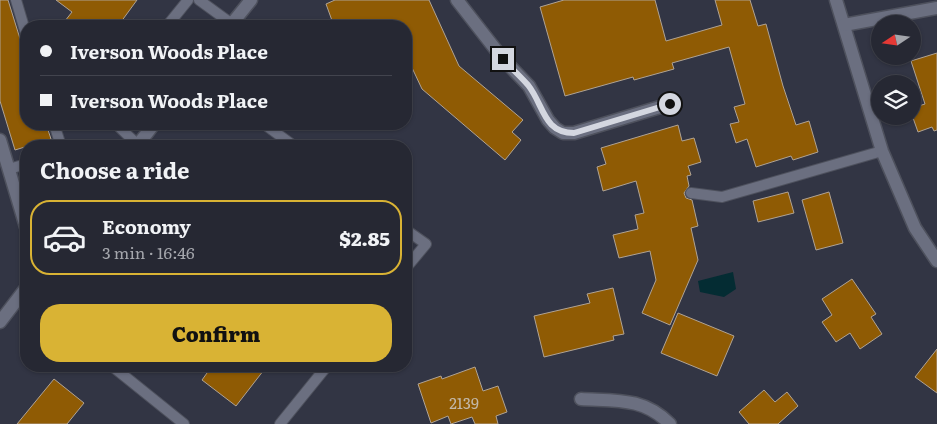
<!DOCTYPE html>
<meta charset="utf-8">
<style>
body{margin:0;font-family:Literata,serif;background:#32343f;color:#f1f3f6;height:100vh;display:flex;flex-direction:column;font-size:19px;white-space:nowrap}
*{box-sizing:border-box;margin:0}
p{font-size:16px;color:#a4a6ac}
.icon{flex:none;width:28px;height:28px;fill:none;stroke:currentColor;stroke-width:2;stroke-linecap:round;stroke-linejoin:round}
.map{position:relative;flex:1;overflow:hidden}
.details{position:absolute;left:20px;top:140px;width:392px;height:232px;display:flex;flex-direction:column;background:#262833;border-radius:20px;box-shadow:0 1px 4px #0004,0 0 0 1px #42444e}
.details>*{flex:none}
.banner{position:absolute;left:20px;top:20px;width:392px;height:110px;border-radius:20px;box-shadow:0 1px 4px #0004,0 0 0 1px #42444e;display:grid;align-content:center;height:110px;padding:0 20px;background:#262833}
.needle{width:32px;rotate:257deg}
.fabs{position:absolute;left:871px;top:15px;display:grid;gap:10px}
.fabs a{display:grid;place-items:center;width:50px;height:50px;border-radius:50%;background:#262833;box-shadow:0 1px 4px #0004,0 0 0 1px #42444e;font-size:25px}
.end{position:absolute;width:22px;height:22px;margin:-11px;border:6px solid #d4d7e0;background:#111;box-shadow:0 0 0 2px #111}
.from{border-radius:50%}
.banner b{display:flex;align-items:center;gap:18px;height:48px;font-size:19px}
.banner b+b{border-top:1px solid #42444e}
.banner i{width:12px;height:12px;background:#f1f3f6}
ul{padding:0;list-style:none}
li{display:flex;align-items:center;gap:15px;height:75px;margin:0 10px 8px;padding:0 10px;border:2px solid transparent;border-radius:20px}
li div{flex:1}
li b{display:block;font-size:19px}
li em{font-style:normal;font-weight:800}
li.active{border-color:#d9b334}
li>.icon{width:45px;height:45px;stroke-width:1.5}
h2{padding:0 20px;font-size:22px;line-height:60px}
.action{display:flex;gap:10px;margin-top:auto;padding:10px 20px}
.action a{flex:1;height:58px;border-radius:20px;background:#d9b334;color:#111;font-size:20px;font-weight:800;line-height:58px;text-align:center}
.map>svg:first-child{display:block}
.water{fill:#042c33}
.building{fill:#8f5b04;stroke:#b0a394}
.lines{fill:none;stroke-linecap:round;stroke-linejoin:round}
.service-casing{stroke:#4e515d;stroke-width:12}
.minor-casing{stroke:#4e515d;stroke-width:15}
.tertiary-casing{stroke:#4e515d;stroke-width:15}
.service{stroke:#6b6f80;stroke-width:10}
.minor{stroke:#6b6f80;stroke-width:12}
.tertiary{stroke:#6b6f80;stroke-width:12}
.route{stroke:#d4d7e0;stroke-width:6}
.labels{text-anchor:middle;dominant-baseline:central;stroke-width:5;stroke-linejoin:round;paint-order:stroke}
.number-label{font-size:15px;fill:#c3b8a9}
</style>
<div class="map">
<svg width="937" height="424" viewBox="0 0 937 424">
<rect width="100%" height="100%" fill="#323544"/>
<path class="water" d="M733 272 736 289 724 297 700 292 698 281Z"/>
<g class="building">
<path d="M0 0H8L26 58V124H46L51 139 15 150 0 101Z"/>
<path d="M56 0H137L118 26H61L72 12Z"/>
<path d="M335 0H429L459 66 523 120 512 132 521 140 505 160 422 89 406 55V26H334L326 4Z"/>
<path d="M564 0H655L666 41 722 25 715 0H750L758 26 766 24 783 86 796 125 809 121 818 152 793 160 791 156 756 167 747 139 736 143 730 124 739 122 734 107 745 104 729 47 672 63 674 69 634 80 633 77 565 96 540 7Z"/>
<path d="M937 53V130L934 131 932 127 918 132 912 115V108L925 104 911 61Z"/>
<path d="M678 125 682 141 694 138 701 162 688 166 691 175 687 176 689 186 684 193 686 198 692 200 698 226 691 228 698 260 670 325 642 313 656 280 650 251 619 258 613 235 638 229 635 215 644 213 636 181 603 191 597 167 606 164 601 148Z"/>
<path d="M788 192 794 213 758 222 753 201Z"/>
<path d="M829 192 843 243 816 250 802 200Z"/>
<path d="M852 279 876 314 871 317 882 334 860 349 850 333 836 342 822 322 832 315 822 299Z"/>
<path d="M613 288 624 334 613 336 614 340 544 357 534 316 590 303 587 294Z"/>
<path d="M678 313 734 336 717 376 661 353Z"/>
<path d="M937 349V393L915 377Z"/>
<path d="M212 366H267L236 406 202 380Z"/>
<path d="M475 367 483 391 498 386 507 412 496 416 498 424H475L472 417 451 424 448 416 431 423 418 384 441 376 442 379Z"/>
<path d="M54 379 84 403 67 424H17Z"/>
<path d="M764 390 775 402 787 392 798 406 778 424H749L739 412Z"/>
</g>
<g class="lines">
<defs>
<g id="service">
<path d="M16 0 26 34"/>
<path d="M199 0 232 24"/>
<path d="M167 26 188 0"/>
<path d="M54 124 61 146"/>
<path d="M116 124 138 145"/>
<path d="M264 124 294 146"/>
<path d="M9 169 26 164"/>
<path d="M691 193 722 197 882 151"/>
<path d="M406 230 426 244 406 268"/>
<path d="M112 366 184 424"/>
<path d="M280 424 327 366"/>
</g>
<g id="minor">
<path d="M457 0 503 59 529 86 548 120 555 128 563 133H574L670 104"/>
<path d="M836 0 882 151 915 228 937 261"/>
<path d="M844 25 937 8"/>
<path d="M0 140 26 227"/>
<path d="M581 399C616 401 643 397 670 424"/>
</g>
<g id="tertiary">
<path d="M230 26 251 0"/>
<path d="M137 146 154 124"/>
<path d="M0 322 26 288"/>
</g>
</defs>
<use href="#service" class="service-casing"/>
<use href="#minor" class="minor-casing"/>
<use href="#tertiary" class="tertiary-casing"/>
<use href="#service" class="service"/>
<use href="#minor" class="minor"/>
<use href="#tertiary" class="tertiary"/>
</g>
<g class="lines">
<path class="route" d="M503 59C511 68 520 76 528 85 544 105 543 133 574 133L670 104"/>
</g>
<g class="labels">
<g class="number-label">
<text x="464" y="402">2139</text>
</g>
</g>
</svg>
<div class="fabs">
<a><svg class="needle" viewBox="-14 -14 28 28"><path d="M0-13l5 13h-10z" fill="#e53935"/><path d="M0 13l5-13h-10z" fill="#a4a6ac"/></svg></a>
<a><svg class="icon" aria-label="layers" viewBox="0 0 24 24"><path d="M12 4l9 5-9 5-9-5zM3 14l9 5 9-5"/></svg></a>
</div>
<i class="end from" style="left:670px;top:104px"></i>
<i class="end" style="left:503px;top:59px"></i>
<div class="banner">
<b><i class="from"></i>Iverson Woods Place</b>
<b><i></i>Iverson Woods Place</b>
</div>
<section class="details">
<h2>Choose a ride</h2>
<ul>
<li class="active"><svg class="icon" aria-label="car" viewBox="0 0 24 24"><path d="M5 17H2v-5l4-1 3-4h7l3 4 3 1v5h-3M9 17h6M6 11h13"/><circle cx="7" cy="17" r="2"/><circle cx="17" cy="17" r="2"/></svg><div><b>Economy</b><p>3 min · 16:46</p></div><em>$2.85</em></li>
</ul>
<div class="action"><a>Confirm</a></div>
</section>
</div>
